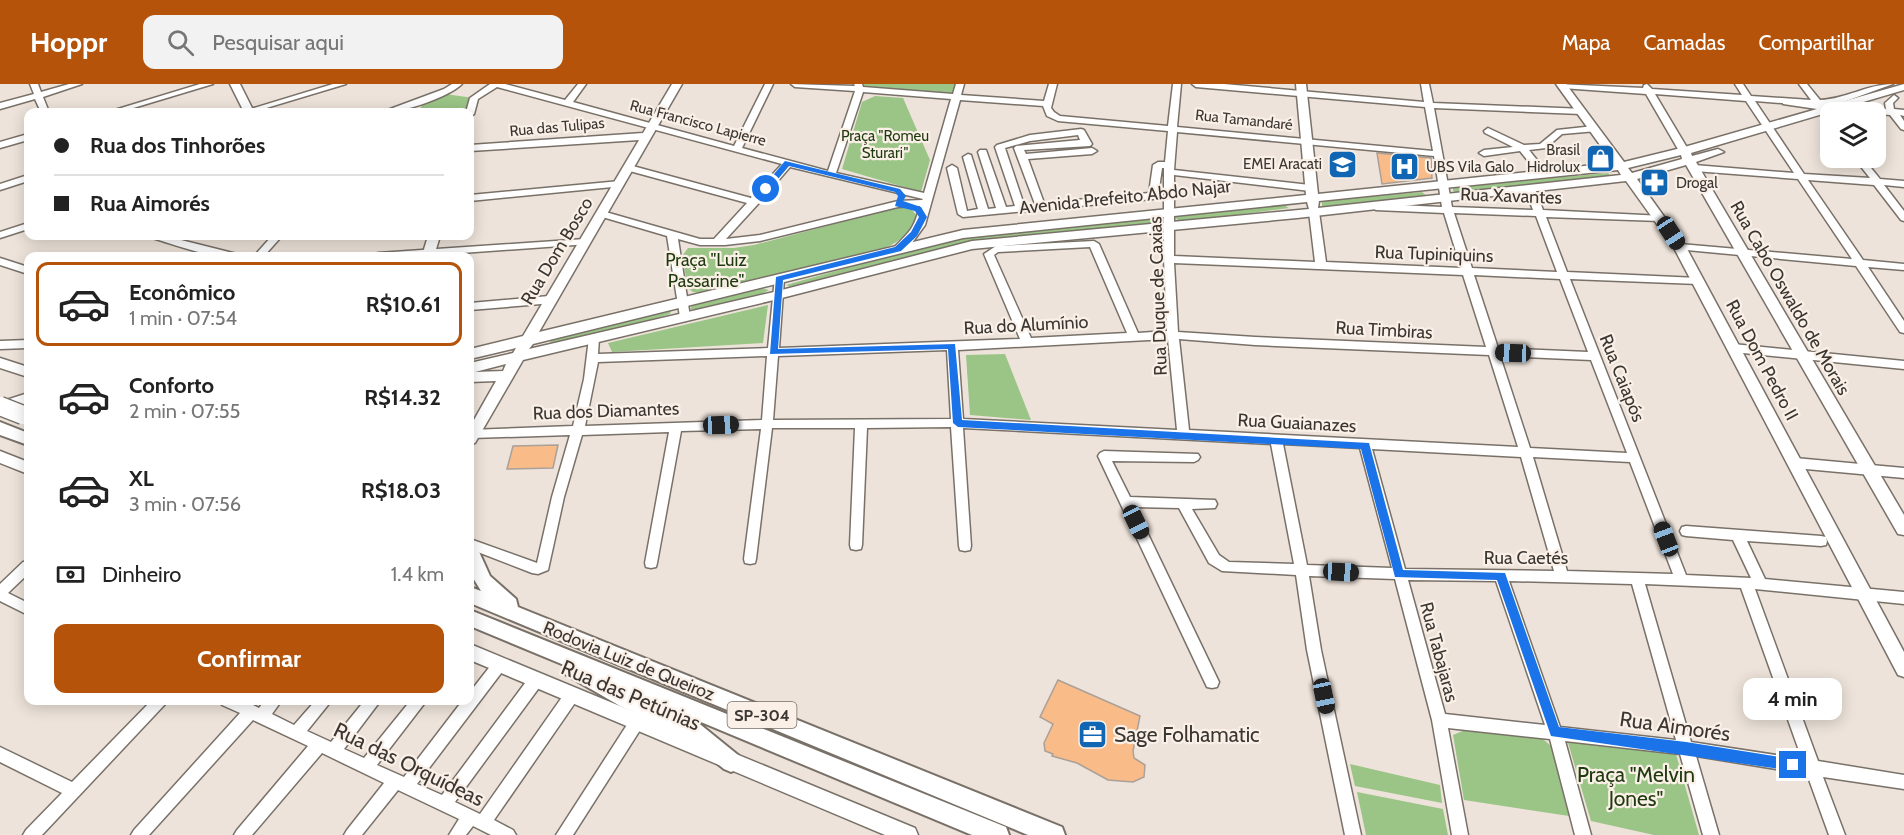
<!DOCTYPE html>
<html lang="pt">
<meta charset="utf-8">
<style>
body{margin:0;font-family:Cabin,sans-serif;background:#f2f2f2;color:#222;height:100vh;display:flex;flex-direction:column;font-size:22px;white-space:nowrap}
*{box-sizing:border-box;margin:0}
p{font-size:20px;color:#767676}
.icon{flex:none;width:33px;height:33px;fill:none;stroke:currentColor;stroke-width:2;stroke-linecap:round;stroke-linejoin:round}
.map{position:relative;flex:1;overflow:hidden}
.sheet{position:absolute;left:24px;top:168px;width:450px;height:453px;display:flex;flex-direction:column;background:#fff;border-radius:12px;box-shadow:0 3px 15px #0003}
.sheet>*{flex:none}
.guide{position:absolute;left:24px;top:24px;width:450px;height:132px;border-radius:12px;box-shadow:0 3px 15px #0003;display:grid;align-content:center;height:132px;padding:0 30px;background:#fff}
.tools{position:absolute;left:1820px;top:18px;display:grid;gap:12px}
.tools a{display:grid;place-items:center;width:66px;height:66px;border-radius:12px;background:#fff;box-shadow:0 3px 15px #0003;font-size:30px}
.end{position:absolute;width:27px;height:27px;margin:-14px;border:8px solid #1a73e8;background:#fff;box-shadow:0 0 0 3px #fff}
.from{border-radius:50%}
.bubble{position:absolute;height:42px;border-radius:12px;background:#fff;box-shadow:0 3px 15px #0003;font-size:20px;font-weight:700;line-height:42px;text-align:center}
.car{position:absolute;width:18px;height:36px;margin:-18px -9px;border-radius:8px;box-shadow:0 0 4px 2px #0007;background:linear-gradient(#222 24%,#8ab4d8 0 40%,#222 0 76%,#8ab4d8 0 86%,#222 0)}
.guide b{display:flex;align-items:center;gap:21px;height:57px;font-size:22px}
.guide b+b{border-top:2px solid #e0e0e0}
.guide i{width:15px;height:15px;background:#222}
ul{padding:10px 0 0;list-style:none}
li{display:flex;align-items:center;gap:18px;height:84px;margin:0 12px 9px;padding:0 18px;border:3px solid transparent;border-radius:12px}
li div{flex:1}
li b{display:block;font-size:22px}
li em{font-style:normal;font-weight:700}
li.active{border-color:#b45309}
li>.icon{width:54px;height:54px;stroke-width:1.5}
.pay{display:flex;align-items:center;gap:15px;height:66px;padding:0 30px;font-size:22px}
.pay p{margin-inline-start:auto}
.cta{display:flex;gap:12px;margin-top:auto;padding:12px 30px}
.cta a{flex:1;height:69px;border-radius:12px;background:#b45309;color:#fff;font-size:24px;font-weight:700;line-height:69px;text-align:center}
header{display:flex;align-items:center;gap:36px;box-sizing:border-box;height:84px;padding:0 30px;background:#b45309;color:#fff}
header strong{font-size:28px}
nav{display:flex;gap:33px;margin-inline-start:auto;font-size:21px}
.search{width:420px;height:54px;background:#f2f2f2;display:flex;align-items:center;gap:15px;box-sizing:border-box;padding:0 21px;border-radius:12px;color:#767676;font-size:22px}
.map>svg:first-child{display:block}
.green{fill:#9bc586}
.building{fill:#f9bc88;stroke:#aaa098;stroke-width:1.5}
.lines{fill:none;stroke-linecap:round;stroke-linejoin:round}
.minor-casing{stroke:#797168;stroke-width:3}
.major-casing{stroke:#797168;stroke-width:3}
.highway-casing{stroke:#797168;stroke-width:4}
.minor{fill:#fff;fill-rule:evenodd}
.major{fill:#fff;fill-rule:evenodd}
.highway{fill:#fff;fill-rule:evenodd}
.highway-bridge-casing{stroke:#797168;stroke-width:21;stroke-linecap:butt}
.highway-bridge{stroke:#fff;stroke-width:18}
.route{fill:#1a73e8}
.labels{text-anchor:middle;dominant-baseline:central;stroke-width:4.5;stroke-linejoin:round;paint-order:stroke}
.far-street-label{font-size:15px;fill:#3a3632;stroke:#faf0e7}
.far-park-label{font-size:15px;fill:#1f3a0e;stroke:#faf0e7}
.far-poi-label{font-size:15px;fill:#3a3632;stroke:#faf0e7;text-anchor:end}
.shield{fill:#faf0e7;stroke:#746e68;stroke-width:1.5}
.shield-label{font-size:16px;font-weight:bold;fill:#3a3632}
.street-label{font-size:18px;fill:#3a3632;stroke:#faf0e7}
.park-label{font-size:18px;fill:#1f3a0e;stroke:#faf0e7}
.near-street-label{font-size:21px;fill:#3a3632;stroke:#faf0e7}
.near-poi-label{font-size:21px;fill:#3a3632;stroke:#faf0e7;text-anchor:start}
.near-park-label{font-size:21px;fill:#1f3a0e;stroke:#faf0e7}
</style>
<header>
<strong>Hoppr</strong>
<div class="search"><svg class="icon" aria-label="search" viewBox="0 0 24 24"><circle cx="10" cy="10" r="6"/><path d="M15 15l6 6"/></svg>Pesquisar aqui</div>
<nav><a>Mapa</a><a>Camadas</a><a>Compartilhar</a></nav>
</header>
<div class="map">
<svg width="1904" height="751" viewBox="0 0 1904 751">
<rect width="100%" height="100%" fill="#ede3da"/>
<g class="green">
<path d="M861 0H957L954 10 863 3Z"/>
<path d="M445 10 474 14 466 28H419L424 16Z"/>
<path d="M875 12 903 14 930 76 921 108 842 85 862 18Z"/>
<path d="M1608 89 1612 93 1458 109 1453 107V103Z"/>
<path d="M1422 108 1427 112 1322 124V117Z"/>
<path d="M1284 121 1289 124 1181 138 1175 134 1179 131Z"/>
<path d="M898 123 912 126 917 132C911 147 901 157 885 164L702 209 693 208 688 204 682 172 688 164H734L754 161Z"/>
<path d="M1161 133 1159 140 981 156 791 203 786 201 896 170 976 152Z"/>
<path d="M761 204 769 206 762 210 697 226 690 225 693 220Z"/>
<path d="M768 221 763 259 612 268 608 259Z"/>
<path d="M671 227 670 230 628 243 549 262 551 256Z"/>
<path d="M1005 270 1031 336 970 331 966 271Z"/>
<path d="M1465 646 1537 650 1551 662 1569 732 1464 716 1453 651Z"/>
<path d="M1566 652 1674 663 1699 751H1654L1591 737Z"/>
<path d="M1350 680 1440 701 1442 719 1355 702Z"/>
<path d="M1357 708 1443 725 1448 751H1366Z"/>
</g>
<g class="building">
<path d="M1377 69 1431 74 1432 94 1382 100Z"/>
<path d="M558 361 553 384 507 385 513 362Z"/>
<path d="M1058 596 1140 632 1133 667 1134 674 1145 681 1144 693 1133 698 1108 696 1077 679 1052 672 1053 670 1045 667 1044 659 1053 640 1040 633Z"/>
</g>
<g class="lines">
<defs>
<g id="minor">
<path d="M30 0H38L41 8 69 0H82L43 13 49 28H41L35 15 0 25V19L34 10Z"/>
<path d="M200 0H213L120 28H108Z"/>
<path d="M333 0H346L253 28H241Z"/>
<path d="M452 0H462C449 13 400 30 382 28L444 5Z"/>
<path d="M490 0H505L565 16 578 0H586L573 18 734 62 765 0H773L742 64 828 87 855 7 795 3 791 0 855 2 854 0H862L863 3 953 10 956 0H964L961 11 1044 17 1049 0H1057L1051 24 1054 28 1060 32 1168 42 1173 0H1181L1177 43 1433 67 1425 23 1196 3 1192 0H1224L1424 18 1421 0H1429L1433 19 1584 25 1585 27 1581 30 1434 24 1452 123 1533 126 1525 105 1530 102 1535 105 1543 126 1663 132 1665 134 1660 137 1546 133 1567 188 1698 194 1703 197 1698 200 1570 195 1686 491 1751 494 1733 456 1686 452 1682 451 1680 447 1682 443 1686 442 1821 452 1826 453 1827 457 1826 461 1821 462 1747 457 1765 495 1904 508V520L1755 505 1818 677 1904 691V705L1823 693 1845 751H1829L1807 690 1696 672 1719 751H1703L1680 670 1565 657 1591 751H1575L1550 655 1448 644 1468 751H1452L1432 636 1395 495 1309 492 1321 566 1361 751H1345L1307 566 1296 491 1222 487 1209 479 1179 424 1135 423 1219 598 1217 603 1212 604 1207 603 1098 372 1100 369 1104 367 1198 370 1200 373 1198 376 1194 378 1112 377 1130 413 1215 416 1217 420 1215 424 1192 425 1219 471 1229 478 1294 480 1271 360 963 344 971 462 970 466 965 467 960 466 959 462 951 343 867 344 862 461 861 465 856 466 851 465 850 461 855 344H772L756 475 755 479 750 480 745 479 744 475 761 345 681 347 657 479 656 483 651 484 646 483 645 479 669 348 582 351 564 413 548 486 538 490 532 489 470 465V455L537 479 552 413 570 351 472 354H470V346L573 342 584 295 589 254 594 250 599 254 598 270 768 264 775 193H783L784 195 779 264 1020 255 984 170 996 162 1094 157 1099 160 1138 249 1167 247 1164 175V84H1162L1158 112 1153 115 963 133 958 130 947 84 952 81 957 84 967 127 978 125 963 73 968 70 971 71 988 125 996 124 978 68 980 66H986L1006 123 1015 122 995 63 997 61 1030 51 1081 45 1084 46 1092 60 1090 62 1024 66 1026 70 1092 64 1097 67 1092 70 1028 75 1044 119 1149 109 1153 81 1158 78H1165L1168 47 1058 37 1047 32 1043 22 960 16 925 141 912 159 902 167H894L893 165C909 147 913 148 920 122L898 123 760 157 725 161H700L678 155 690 233 685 237 680 233 667 152 599 132 597 130 602 127 700 155H714L747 119 626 86 624 84 629 81 751 114 782 80 497 3 478 15 474 30 470 33V28H466L470 14ZM863 8 951 15 924 109 836 89ZM1177 48 1434 72 1442 123 1376 120 1371 123 1376 126 1444 129 1461 184 1326 178 1319 128 1314 125 1309 128 1315 178 1174 172V91L1310 107 1315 104 1310 101 1174 86ZM1078 51 1080 56 1016 62 1014 64 1035 120 1024 121 1005 64 1030 57ZM790 83 923 115 922 116 898 117 760 151 726 155 758 120ZM1454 129 1536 132 1557 188 1472 184ZM1090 163 1127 249 1031 254 994 171 998 168ZM1174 179 1463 191 1486 263 1255 253 1178 248ZM1474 191 1560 195 1588 268 1498 264ZM1168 255 1177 346 963 335 958 266ZM1179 255 1255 261 1489 271 1518 363 1189 346ZM947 266 951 335 773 336 778 272ZM767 272 762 336 585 342 598 278ZM1500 272 1591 276 1627 369 1530 364ZM1283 360 1360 364 1392 484 1307 481ZM1372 365 1521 373 1554 487 1405 485ZM1533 373 1630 378 1673 490 1567 487ZM1408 496 1496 497 1545 641 1445 630ZM1509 497 1632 500 1676 656 1560 643ZM1645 500 1741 504 1802 675 1691 658Z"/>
<path d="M1558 0 1643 4 1644 1 1647 0 1652 5 1742 11 1735 0H1743L1751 12 1811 16 1799 0H1807L1820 16C1846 15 1868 0 1893 0L1835 21 1818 22 1755 17 1804 90 1870 94 1854 74H1863L1880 95 1904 97V103L1884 101 1904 127V137L1901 136 1874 101 1808 96 1863 176 1904 180V186L1868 183 1904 237V249L1900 248 1856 182 1676 165 1675 163 1680 160 1852 175 1798 95 1694 87 1689 84 1694 81 1794 89 1746 17 1655 10 1689 67 1684 70 1679 67 1646 10 1562 4 1559 3Z"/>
<path d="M1894 11 1898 14 1893 19 1894 25 1904 26V32L1900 31 1904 37V46L1901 45 1890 31 1856 28 1853 26 1857 23 1886 25 1885 19Z"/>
<path d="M1594 42 1597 43V47L1562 50 1546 64 1529 66 1548 90 1543 93 1540 92 1520 67 1484 72 1479 69 1484 66 1513 63 1485 49 1484 47 1488 44 1524 61 1540 60 1557 46Z"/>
<path d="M28 50V56L0 64V58Z"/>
<path d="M28 91V97L0 106V100Z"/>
<path d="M620 97 623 98V102L470 117V111Z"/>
<path d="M28 139V145L0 154V148Z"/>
<path d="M151 152H165L237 170 238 172C210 175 180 162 152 154Z"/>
<path d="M272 152H282L264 172H254Z"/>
<path d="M585 155 590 158 589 160 420 172H373L378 169Z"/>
<path d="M0 174 28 183V190L0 181Z"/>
<path d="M549 212 554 216 553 219 470 226V219Z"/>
<path d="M28 256V264L0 265V257Z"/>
<path d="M1733 260 1904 277V285L1733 268 1728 264Z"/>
<path d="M1795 374 1904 384V394L1795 384 1791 382 1789 379 1791 376Z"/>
<path d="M28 477V490L8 509 28 519V531L0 517V500L23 478Z"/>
<path d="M500 574 505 576 507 580 505 584 417 700 442 711 531 591 536 590 541 591 543 596 541 601 455 718 480 730 567 606 572 605 577 606 579 611 577 616 494 736 513 746 516 751H491L473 742 466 751H449L459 735 398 706 362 751H344L347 746 384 699 322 669 252 751H234L237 746 308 662 253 636 149 751H131L134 746 240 629 222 621 220 616H243L259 624 265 616H282L272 630 294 641 316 616H332L307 647 331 658 365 616H381L344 665 364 674 411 616H427L377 681 404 693 463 616H470V608L495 576Z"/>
<path d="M152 616H169L42 751H23L26 746 62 709 0 678V663L72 698Z"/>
<path d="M637 631 642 633 644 638 642 643 573 751H556L632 633Z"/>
</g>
<g id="major">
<path d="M230 0H240L254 28H244Z"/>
<path d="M672 0H682L539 248 963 146 1306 111 1296 0H1306L1318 110 1613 79 1556 0H1566L1624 78 1681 64 1817 25 1783 20V16L1831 21 1904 0V6L1691 69 1692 72 1718 65 1724 68 1696 78 1904 431V451L1898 450 1686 81 1637 95 1686 163 1904 568V593L1898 591 1674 164 1626 97 1297 134 972 165 774 216 523 276 475 359 470 360V343L496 297 470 298V279L513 269 516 264 470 275V265L523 252 639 56 470 67V61L643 49ZM1681 71 1682 75 1632 89 1628 84ZM1618 86 1621 91 1318 124 1319 117ZM1307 118 1309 125 972 157 774 208 529 265 533 260 963 154ZM506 280 503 287 475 288Z"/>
<path d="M428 152H440L434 172H422Z"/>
<path d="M0 274 28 283V293L0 284Z"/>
<path d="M28 309V319L0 329V318Z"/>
<path d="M0 367 28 378V390L0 379Z"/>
<path d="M470 560 915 744 918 751H885L470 576Z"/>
</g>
<g id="highway">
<path d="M0 338 28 349V361L0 351Z"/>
<path d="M470 459 476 461 490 492 516 515 518 523 1062 743 1065 751H1028L470 519V503L481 507 470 489Z"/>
<path d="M470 526 1006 743 1009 751H972L660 621 696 637 738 671 741 678 738 685 731 688 724 685 682 651 620 622 565 590 564 581 470 542Z"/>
</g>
</defs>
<use href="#minor" class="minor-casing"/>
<use href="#major" class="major-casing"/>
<use href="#highway" class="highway-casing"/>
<use href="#minor" class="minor"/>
<use href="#major" class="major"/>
<use href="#highway" class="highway"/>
<defs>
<path id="highway-bridge" d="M0 322 23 331"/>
</defs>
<use href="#highway-bridge" class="highway-bridge-casing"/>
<use href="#highway-bridge" class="highway-bridge"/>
</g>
<path class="route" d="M785 77 900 105 906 112 903 117 921 123 927 133 917 152 901 167 783 196 778 265 955 260 962 336 1369 359 1403 486 1505 489 1559 643 1686 658 1793 675 1797 677V685L1793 687 1551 652 1497 496 1395 493 1361 365 958 343 953 339 948 265 770 270 776 193 895 163 911 148 919 133 915 127 895 122 898 112 895 108 789 82 768 107H763V103Z"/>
<defs>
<symbol id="shop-square" viewBox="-11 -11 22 22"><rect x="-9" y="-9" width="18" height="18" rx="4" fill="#1166b4" stroke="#faf0e7"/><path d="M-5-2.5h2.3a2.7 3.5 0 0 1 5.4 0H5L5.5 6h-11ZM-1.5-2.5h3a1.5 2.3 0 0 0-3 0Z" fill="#fff"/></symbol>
<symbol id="school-square" viewBox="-11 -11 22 22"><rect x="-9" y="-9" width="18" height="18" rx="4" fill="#1166b4" stroke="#faf0e7"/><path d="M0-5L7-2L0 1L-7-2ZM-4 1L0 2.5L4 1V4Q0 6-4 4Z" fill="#fff"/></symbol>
<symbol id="hospital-square" viewBox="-11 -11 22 22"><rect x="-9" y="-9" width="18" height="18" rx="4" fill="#1166b4" stroke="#faf0e7"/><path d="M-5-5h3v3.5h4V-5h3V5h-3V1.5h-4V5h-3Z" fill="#fff"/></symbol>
<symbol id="pharmacy-square" viewBox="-11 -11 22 22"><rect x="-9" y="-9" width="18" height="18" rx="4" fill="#1166b4" stroke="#faf0e7"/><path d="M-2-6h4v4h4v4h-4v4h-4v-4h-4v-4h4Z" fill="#fff"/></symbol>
<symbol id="office-square" viewBox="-11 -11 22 22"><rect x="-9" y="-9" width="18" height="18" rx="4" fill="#1166b4" stroke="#faf0e7"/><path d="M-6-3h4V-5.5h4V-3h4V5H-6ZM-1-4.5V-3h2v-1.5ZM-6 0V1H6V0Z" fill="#fff"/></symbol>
</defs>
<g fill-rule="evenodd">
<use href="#shop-square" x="1584" y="58" width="33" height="33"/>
<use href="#school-square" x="1326" y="64" width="33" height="33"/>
<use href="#hospital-square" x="1388" y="66" width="33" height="33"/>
<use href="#pharmacy-square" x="1638" y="82" width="33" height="33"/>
<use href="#office-square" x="1076" y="634" width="33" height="33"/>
</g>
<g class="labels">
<g class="far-street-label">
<text transform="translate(1244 36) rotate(6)">Rua Tamandaré</text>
<text transform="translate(698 39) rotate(15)">Rua Francisco Lapierre</text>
<text transform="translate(557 43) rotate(-5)">Rua das Tulipas</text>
</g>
<g class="far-park-label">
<text x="885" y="52">Praça "Romeu<tspan x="885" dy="17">Sturari"</tspan></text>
</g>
<g class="far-poi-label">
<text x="1580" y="66">Brasil<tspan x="1580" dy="17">Hidrolux</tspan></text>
<text x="1322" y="80">EMEI Aracati</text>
<text x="1426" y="83" text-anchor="start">UBS Vila Galo</text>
<text x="1676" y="99" text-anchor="start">Drogal</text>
</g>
<rect class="shield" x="727.5" y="618" width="69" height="26" rx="4.5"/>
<g class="shield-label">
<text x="762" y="631">SP-304</text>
</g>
<g class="street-label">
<text transform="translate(1511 112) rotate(2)">Rua Xavantes</text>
<text transform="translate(1125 113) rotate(-6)">Avenida Prefeito Abdo Najar</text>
<text transform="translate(557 167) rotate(-59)">Rua Dom Bosco</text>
<text transform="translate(1434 170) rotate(2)">Rua Tupiniquins</text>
<text transform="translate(1158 212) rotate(-92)">Rua Duque de Caxias</text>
<text transform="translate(1790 214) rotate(60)">Rua Cabo Oswaldo de Morais</text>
<text transform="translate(1026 241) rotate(-3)">Rua do Alumínio</text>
<text transform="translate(1384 246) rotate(3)">Rua Timbiras</text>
<text transform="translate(1762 276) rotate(62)">Rua Dom Pedro II</text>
<text transform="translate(1622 294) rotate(68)">Rua Caiapós</text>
<text transform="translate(606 327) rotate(-2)">Rua dos Diamantes</text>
<text transform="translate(1297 339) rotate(3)">Rua Guaianazes</text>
<text x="1526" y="474">Rua Caetés</text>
<text transform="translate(1439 568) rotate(75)">Rua Tabajaras</text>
<text transform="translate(629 577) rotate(22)">Rodovia Luiz de Queiroz</text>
</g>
<g class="park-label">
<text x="706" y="176">Praça "Luiz<tspan x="706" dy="21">Passarine"</tspan></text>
</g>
<g class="near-street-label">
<text transform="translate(631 611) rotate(23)">Rua das Petúnias</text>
<text transform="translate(1675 642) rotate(8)">Rua Aimorés</text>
<text transform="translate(409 680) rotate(26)">Rua das Orquídeas</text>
</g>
<g class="near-poi-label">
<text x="1114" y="650">Sage Folhamatic</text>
</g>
<g class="near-park-label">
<text x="1636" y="690">Praça "Melvin<tspan x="1636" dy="24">Jones"</tspan></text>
</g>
</g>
</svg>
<div class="tools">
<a><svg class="icon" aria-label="layers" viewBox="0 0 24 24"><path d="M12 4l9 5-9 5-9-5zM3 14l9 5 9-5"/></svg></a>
</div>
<i class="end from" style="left:766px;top:105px"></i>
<i class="end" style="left:1793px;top:681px"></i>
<div class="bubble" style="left:1743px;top:594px;width:99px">4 min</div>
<i class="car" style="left:1671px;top:149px;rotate:147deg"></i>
<i class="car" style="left:1513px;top:269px;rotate:272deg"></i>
<i class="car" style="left:721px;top:341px;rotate:88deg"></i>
<i class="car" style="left:1136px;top:438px;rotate:154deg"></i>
<i class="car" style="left:1666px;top:455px;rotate:339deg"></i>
<i class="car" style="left:1341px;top:488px;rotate:93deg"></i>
<i class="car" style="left:1324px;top:612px;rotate:168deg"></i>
<div class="guide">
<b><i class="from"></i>Rua dos Tinhorões</b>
<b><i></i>Rua Aimorés</b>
</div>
<section class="sheet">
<ul>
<li class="active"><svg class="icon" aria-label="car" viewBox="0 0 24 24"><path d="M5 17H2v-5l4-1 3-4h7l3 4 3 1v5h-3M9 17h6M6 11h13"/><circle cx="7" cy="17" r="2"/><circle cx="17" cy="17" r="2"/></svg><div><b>Econômico</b><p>1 min · 07:54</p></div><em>R$10.61</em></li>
<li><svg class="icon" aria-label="car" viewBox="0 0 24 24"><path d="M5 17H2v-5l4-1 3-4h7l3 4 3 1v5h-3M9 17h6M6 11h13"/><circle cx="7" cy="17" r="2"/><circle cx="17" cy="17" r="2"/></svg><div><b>Conforto</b><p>2 min · 07:55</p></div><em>R$14.32</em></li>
<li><svg class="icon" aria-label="car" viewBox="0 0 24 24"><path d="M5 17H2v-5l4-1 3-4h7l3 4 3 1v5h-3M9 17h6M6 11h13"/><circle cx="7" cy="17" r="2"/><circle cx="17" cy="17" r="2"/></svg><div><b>XL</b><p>3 min · 07:56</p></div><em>R$18.03</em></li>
</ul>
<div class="pay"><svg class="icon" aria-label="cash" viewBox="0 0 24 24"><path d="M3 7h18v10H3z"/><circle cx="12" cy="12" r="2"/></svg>Dinheiro<p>1.4 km</p></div>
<div class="cta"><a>Confirmar</a></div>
</section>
</div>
